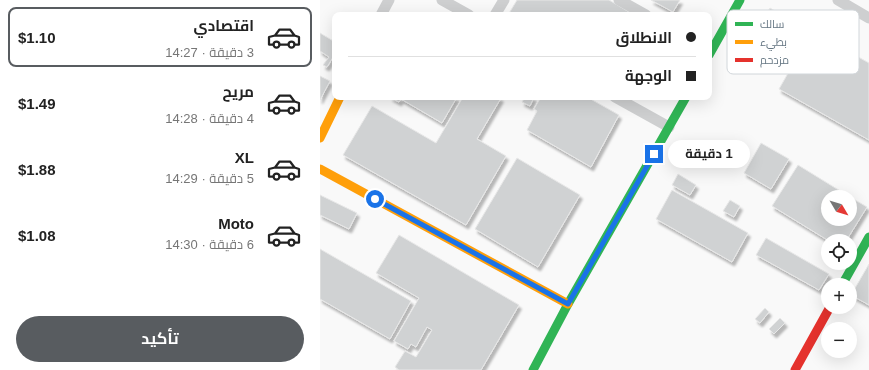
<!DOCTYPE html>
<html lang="ar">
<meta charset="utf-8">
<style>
body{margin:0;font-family:Arial,Cairo,sans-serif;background:#f2f2f2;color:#222;direction:rtl;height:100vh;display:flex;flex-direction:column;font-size:15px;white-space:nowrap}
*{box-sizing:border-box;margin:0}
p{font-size:13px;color:#767676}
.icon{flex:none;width:22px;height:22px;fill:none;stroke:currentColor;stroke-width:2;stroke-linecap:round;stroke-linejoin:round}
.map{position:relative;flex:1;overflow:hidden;direction:ltr}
.sheet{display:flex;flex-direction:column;background:#fff;width:320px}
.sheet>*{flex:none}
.guide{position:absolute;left:12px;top:12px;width:380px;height:88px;border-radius:8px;box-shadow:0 4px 16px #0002;direction:rtl;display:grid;align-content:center;height:88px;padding:0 16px;background:#fff}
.needle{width:26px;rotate:128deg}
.controls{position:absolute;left:501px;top:190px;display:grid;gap:8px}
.controls a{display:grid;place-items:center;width:36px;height:36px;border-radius:50%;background:#fff;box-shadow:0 4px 16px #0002;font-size:20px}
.end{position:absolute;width:18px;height:18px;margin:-9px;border:5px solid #1a73e8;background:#fff;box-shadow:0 0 0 2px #fff}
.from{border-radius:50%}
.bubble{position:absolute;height:28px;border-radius:14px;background:#fff;box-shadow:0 4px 16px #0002;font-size:13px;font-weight:700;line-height:28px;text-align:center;direction:rtl}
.guide b{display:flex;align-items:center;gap:14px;height:38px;font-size:15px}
.guide b+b{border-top:1px solid #e0e0e0}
.guide i{width:10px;height:10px;background:#222}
ul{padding:7px 0 0;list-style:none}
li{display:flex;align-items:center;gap:12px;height:60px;margin:0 8px 6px;padding:0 8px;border:2px solid transparent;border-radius:8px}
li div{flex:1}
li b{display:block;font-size:15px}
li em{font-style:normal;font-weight:700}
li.active{border-color:#585c60}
li>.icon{width:36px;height:36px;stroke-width:1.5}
.button{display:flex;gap:8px;margin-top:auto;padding:8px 16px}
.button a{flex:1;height:46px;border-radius:24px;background:#585c60;color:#fff;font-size:16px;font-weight:700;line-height:46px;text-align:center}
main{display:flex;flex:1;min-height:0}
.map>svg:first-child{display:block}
.building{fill:#d0d2d3;stroke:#e8e8e8;filter:url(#shadow)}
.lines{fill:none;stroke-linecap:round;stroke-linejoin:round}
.street{stroke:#cecfd0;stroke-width:11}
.fast{stroke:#30b455;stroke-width:9}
.slow{stroke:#ff9f0a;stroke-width:9}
.jam{stroke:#e5322d;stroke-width:9}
.route{stroke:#1a73e8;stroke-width:5}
.key{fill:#fff;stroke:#d1d6da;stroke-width:1}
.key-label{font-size:11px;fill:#657683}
</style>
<main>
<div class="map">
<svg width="549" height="370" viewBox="0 0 549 370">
<defs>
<filter id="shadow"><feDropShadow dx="2.5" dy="4" stdDeviation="1" flood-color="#0004"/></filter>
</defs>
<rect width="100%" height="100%" fill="#f9f9f9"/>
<g class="building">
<path d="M197 0H289L314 15H188Z"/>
<path d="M331 0H360L353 12Z"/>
<path d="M450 8 468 19 457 38 439 27Z"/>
<path d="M492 31 549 63V140L459 89Z"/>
<path d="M0 33 15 42V54L7 67 3 65 9 57 0 51Z"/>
<path d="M0 76 10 81 0 100Z"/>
<path d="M70 97H137L122 123 81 99 79 102Z"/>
<path d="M143 97H179L181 98 157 139 186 156 146 225 23 155 52 106 116 143Z"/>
<path d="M205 97H214L210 106 202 102Z"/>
<path d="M221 97H267L299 115 271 167 207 130 217 111 214 109Z"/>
<path d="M441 143 469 159 451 189 424 173Z"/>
<path d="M197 158 260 195 218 267 155 229Z"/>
<path d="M478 165 530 197H508V219H530V197L547 207 526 241H509L452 206Z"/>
<path d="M358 174 376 185 370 195 352 185Z"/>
<path d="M352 190 428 233 412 262 336 219Z"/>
<path d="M0 196V195L37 213 29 229 0 215Z"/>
<path d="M410 200 420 206 414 217 403 211Z"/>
<path d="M79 235 199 305 161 370H79L75 367 85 351 96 357 112 330 107 327 96 347 91 344 88 349 74 341 99 298 56 273Z"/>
<path d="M446 238 509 274 499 290 436 255Z"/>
<path d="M0 249 91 301 70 339 0 299Z"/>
<path d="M549 264V305L531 295Z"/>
<path d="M445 308 449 312 440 323 435 319Z"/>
<path d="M460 318 465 323 454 334 449 329Z"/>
</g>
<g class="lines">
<g class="street">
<path d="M122 0 149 15"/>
<path d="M299 0 326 15"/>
<path d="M518 0 549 18"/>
<path d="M61 15 69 0"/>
<path d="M175 15 184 0"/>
<path d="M295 97 349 127"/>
</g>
<g class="fast">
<path d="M389 55 420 0"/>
<path d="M522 285 549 237"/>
<path d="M213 370 248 304 366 97"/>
</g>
<g class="slow">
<path d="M0 138 20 97"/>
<path d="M0 169 248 304"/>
</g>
<path class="jam" d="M475 370 510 307"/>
</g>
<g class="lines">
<path class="route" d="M55 199 248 304 334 154"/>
</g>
<rect x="407" y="10" width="132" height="64" rx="6" class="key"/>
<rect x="415" y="22" width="18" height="4" fill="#30b455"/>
<rect x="415" y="40" width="18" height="4" fill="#ff9f0a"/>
<rect x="415" y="58" width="18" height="4" fill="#e5322d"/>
<g class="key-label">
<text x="440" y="28">سالك</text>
<text x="440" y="46">بطيء</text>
<text x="440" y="64">مزدحم</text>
</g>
</svg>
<div class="controls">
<a><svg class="needle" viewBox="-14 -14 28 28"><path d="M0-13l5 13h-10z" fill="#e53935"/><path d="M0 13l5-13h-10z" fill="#767676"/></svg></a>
<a><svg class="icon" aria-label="locate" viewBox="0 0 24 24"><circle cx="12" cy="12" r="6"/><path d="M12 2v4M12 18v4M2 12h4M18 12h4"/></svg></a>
<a>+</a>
<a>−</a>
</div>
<i class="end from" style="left:55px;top:199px"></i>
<i class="end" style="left:334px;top:154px"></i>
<div class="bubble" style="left:348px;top:140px;width:82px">1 دقيقة</div>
<div class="guide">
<b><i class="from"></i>الانطلاق</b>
<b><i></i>الوجهة</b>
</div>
</div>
<section class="sheet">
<ul>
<li class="active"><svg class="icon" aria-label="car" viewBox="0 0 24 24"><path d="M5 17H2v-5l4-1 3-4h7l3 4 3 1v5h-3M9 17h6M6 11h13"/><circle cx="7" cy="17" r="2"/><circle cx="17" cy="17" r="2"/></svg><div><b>اقتصادي</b><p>3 دقيقة · 14:27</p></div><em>$1.10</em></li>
<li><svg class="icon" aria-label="car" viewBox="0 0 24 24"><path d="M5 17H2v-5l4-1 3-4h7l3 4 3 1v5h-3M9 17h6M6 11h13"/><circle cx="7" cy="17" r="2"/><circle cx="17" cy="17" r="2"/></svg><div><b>مريح</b><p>4 دقيقة · 14:28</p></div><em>$1.49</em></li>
<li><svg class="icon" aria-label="car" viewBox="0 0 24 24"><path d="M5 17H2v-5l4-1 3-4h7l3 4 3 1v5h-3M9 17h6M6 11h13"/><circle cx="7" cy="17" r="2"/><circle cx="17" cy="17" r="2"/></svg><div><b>XL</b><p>5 دقيقة · 14:29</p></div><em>$1.88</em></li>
<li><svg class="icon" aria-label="car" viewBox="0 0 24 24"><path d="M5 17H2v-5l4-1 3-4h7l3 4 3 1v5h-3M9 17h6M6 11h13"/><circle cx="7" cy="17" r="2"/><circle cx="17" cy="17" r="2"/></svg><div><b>Moto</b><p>6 دقيقة · 14:30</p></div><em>$1.08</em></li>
</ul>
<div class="button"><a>تأكيد</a></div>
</section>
</main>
